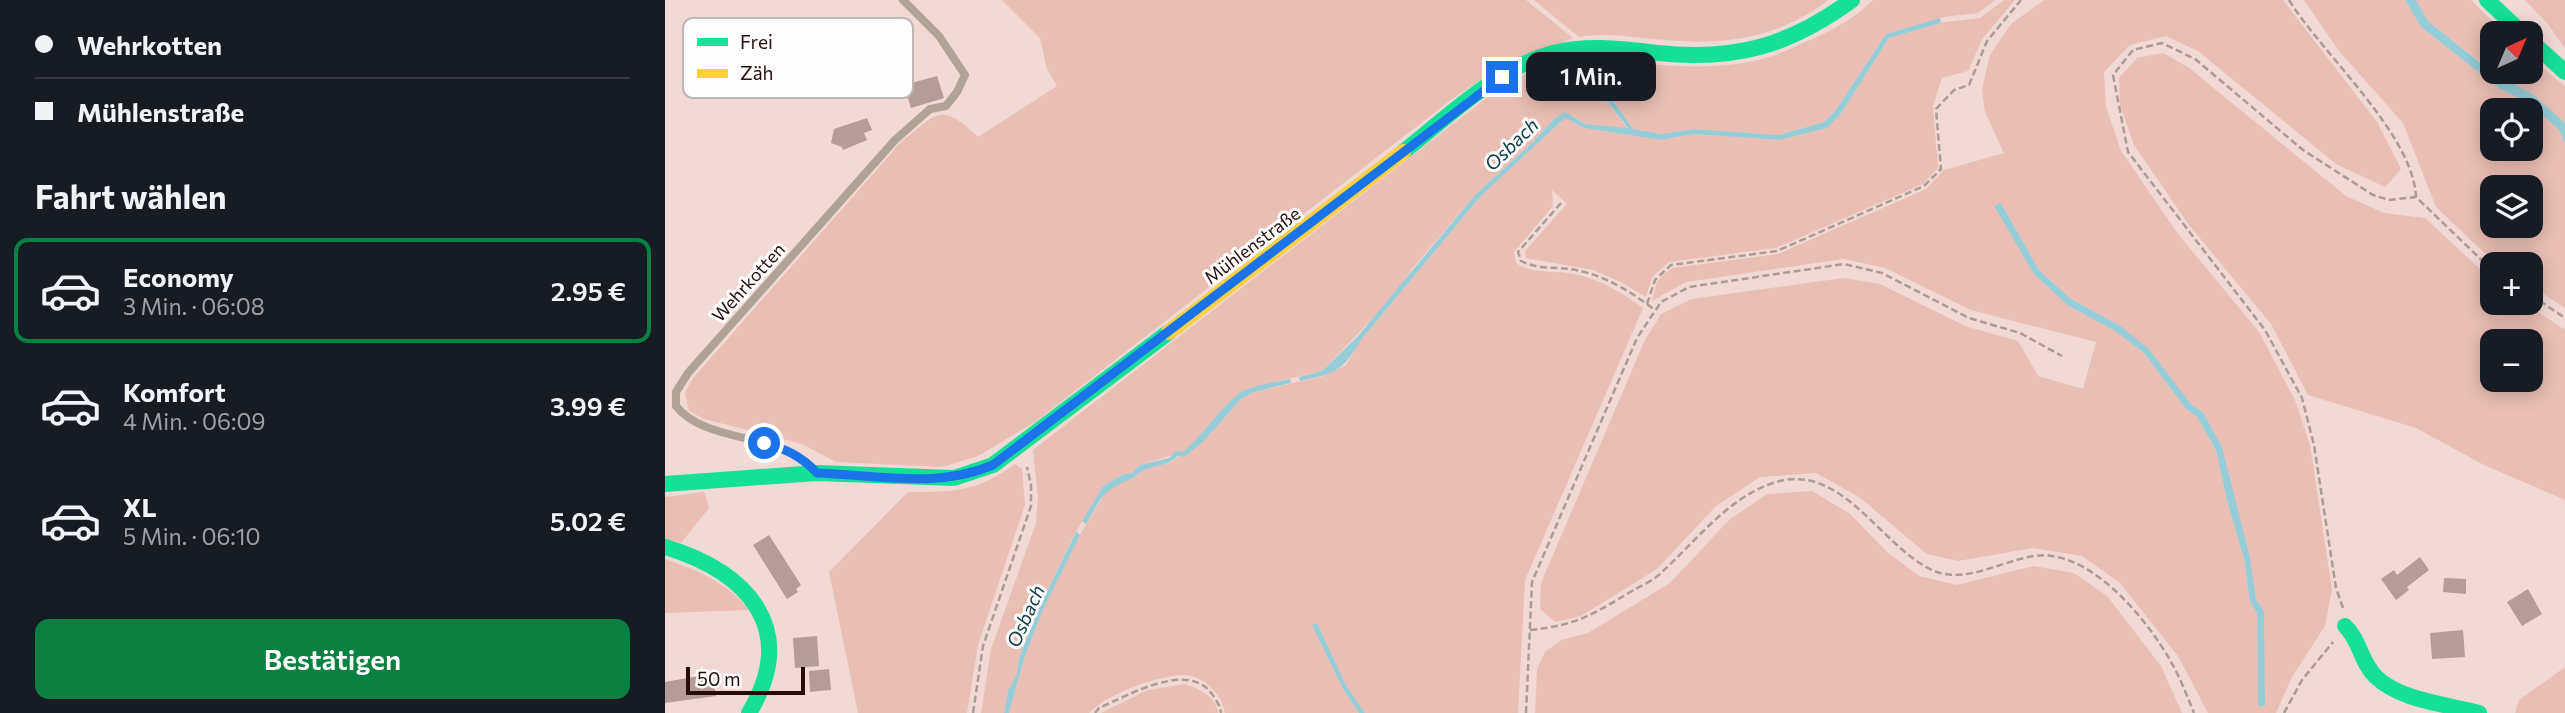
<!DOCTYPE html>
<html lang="de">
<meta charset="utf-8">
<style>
body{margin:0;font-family:Commissioner,sans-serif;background:#242831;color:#f1f3f6;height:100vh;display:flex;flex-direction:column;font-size:26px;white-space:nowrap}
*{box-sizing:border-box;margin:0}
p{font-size:23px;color:#9ea1a6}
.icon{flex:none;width:38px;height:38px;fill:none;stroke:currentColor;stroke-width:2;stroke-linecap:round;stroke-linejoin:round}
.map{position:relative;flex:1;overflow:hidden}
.details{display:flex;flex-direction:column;background:#171b24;width:665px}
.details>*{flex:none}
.guide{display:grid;align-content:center;height:154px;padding:0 35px;background:#171b24}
.needle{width:46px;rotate:44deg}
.fabs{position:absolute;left:1815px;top:21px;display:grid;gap:14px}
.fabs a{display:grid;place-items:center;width:63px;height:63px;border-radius:14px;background:#171b24;box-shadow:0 4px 18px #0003;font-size:35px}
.scale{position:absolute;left:21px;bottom:18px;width:119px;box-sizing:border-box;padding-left:7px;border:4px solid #250d09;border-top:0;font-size:19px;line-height:24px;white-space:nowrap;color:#250d09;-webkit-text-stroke:5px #fefefe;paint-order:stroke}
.end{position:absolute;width:32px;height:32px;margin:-16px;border:9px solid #1a73e8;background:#fff;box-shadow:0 0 0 4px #fff}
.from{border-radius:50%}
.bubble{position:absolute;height:49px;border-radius:14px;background:#171b24;box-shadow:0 4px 18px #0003;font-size:23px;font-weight:600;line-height:49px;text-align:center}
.guide b{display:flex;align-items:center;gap:24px;height:66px;font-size:26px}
.guide b+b{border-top:2px solid #363941}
.guide i{width:18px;height:18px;background:#f1f3f6}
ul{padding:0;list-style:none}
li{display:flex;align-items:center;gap:21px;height:105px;margin:0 14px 10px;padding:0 21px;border:4px solid transparent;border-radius:14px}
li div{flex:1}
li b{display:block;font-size:26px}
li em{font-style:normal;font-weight:600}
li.selected{border-color:#0b8043}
li>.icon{width:63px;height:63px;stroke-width:1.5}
h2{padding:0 35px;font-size:32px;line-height:84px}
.cta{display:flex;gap:14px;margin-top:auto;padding:14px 35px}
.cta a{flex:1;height:80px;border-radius:14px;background:#0b8043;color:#fff;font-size:28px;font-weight:600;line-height:80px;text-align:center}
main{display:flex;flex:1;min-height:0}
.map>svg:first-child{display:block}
.green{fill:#eabeb5;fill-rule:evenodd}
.water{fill:#95ccd6}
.building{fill:#b49d99}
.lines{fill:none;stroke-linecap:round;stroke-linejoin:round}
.path{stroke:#a99d94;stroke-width:2.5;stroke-dasharray:7 3.5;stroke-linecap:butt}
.lane{stroke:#aea395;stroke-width:8}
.fast{stroke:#16e098;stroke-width:16}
.slow{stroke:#ffcf43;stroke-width:16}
.route{stroke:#1a73e8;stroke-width:9}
.labels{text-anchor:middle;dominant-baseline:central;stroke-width:6;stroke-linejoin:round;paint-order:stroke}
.street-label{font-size:18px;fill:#250d09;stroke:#fefefe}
.water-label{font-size:19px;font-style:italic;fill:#0f3941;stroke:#fefefe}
.key{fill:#fefefe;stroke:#bdb6b4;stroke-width:2}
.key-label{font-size:19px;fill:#250d09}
</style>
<main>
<section class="details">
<div class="guide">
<b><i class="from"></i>Wehrkotten</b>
<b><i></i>Mühlenstraße</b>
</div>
<h2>Fahrt wählen</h2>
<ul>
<li class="selected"><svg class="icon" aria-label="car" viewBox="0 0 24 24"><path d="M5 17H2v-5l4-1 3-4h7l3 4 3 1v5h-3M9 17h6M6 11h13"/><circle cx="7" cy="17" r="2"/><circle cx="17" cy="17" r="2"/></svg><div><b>Economy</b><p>3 Min. · 06:08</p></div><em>2.95 €</em></li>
<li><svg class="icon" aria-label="car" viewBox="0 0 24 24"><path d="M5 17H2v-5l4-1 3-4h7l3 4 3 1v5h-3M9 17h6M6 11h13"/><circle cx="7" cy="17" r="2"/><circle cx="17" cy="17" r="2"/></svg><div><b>Komfort</b><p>4 Min. · 06:09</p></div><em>3.99 €</em></li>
<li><svg class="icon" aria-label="car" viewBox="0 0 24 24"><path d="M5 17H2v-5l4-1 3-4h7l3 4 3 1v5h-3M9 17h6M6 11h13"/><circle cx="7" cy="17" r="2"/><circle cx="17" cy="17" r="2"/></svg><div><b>XL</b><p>5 Min. · 06:10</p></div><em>5.02 €</em></li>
</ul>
<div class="cta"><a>Bestätigen</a></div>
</section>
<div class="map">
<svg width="1900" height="713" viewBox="0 0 1900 713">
<rect width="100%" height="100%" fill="#f1d9d5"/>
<g class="green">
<path d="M337 0H861L908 38 826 73 787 99 370 422 313 456 277 467 171 462 137 444 39 419 24 411 20 392 29 377 237 141C274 112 276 102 313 137L392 86 382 69 375 38Z"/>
<path d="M869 0H1164C1110 39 1064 45 1000 40 969 38 945 32 914 37Z"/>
<path d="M1208 0H1330L1313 13 1279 17 1221 34 1170 111 1159 122 1114 135 1028 129 997 134 968 129 917 56C979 63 1049 76 1110 55 1122 51 1133 45 1145 40 1168 30 1190 18 1208 0Z"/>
<path d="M1339 0H1350L1318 38 1303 71 1277 78 1268 106 1273 168 1258 184 1111 248 1004 262 987 277 981 297 956 282 928 270 861 258 860 251 902 204 887 190 888 206 849 252 851 263C868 275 890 270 909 274 934 279 958 293 978 308L860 580 853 713H700L682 687 652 623 648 625 678 689 694 713H560C557 694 539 676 519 675 493 675 442 694 424 713H344L359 659 377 612 413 538 442 490 459 480 469 477 477 470 506 462 539 441 576 399 589 392 659 376 681 365 696 340 815 197 900 118 919 128 996 140 1028 134 1115 140 1162 128 1175 115 1224 38 1280 22 1315 18Z"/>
<path d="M1379 0H1618L1712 122 1736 169 1720 187 1671 164 1533 51 1501 36 1465 45 1439 72 1441 107 1456 151 1513 234 1594 332 1630 400 1645 445 1667 590 1660 626 1627 677 1611 713H1543L1513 656 1455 583 1417 556 1368 548 1293 561 1262 554 1194 497 1151 473 1095 477 1051 506 992 569 916 616 890 622 875 609 876 583 979 342 996 314 1027 299 1179 278 1215 284 1300 326 1353 341 1373 376 1418 389 1431 342 1306 310 1220 268 1179 259 1021 282 987 301 992 281 1007 268 1113 254 1261 189 1279 170 1339 153 1320 112 1317 89 1325 55 1346 24ZM1336 203 1374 270 1406 299 1454 325 1526 404 1538 412 1557 447 1585 557 1591 599 1599 611 1593 705 1592 613 1585 602 1579 559 1562 501 1551 450 1532 417 1521 409 1479 353 1450 331 1402 305 1369 274Z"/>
<path d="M1639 0H1740L1756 27 1835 89 1864 103 1894 130 1900 144V308L1866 286V264H1831L1771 207 1738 123 1674 51ZM1827 110H1866V149H1827ZM1827 187H1866V226H1827Z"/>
<path d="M1751 0H1806L1839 33H1827V71L1763 21Z"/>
<path d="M1860 0H1900V49L1883 24Z"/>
<path d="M1498 53 1523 67 1681 196 1719 213 1760 218 1827 280V303H1860L1900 330V500L1819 465 1751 428 1643 395 1606 324 1524 225 1469 145 1455 105 1454 78 1472 58ZM1827 341H1866V380H1827Z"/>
<path d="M908 58 963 129 920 124 900 112 890 118 866 144 811 194 747 269 730 295 657 371 587 387 573 395 536 437 518 452 475 465 467 473 457 475 438 486 408 537 373 610 354 658 352 674 343 691 339 713H316L326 649 371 523 373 497 368 450 828 93 873 67Z"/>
<path d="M1866 59 1900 86V123L1869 95 1840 81 1829 72H1866Z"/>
<path d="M350 464 357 469 360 505 313 645 302 713H193L164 572 243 492C290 492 311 492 350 464Z"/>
<path d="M1147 491 1185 514 1222 552 1254 576 1292 585 1369 566 1409 573 1442 596 1496 666 1517 713H870L872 669 880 652 896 640 923 633 1005 583 1064 520 1102 494Z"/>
<path d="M39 492 44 508 16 543 0 539V497Z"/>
<path d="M0 559C32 570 63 583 84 610L0 613Z"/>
<path d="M1900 667V713H1850L1854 700Z"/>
<path d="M520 684C534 689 551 696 553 713H436L483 690Z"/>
</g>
<g class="water">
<path d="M1740 0H1751L1763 21 1827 72 1869 95 1900 123V144L1894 130 1864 103 1835 89 1756 27Z"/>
<path d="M1275 18 1276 23 1224 38 1175 115 1162 128 1115 140 1028 134 996 140 919 128 900 118 815 197 696 340C677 372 671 373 635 381L634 377 657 371 693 336 811 194 866 144 890 118 900 112 920 124 963 128 908 58 917 56 968 129 997 134 1028 129 1114 135 1159 122 1170 111 1221 34Z"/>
<path d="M1336 203 1374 270 1406 299 1454 325 1483 348 1526 404 1538 412 1557 447 1585 557 1591 599 1599 611 1600 706H1593L1592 613 1585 602 1579 559 1562 501 1551 450 1532 417 1521 409 1479 353 1450 331 1402 305 1369 274 1329 206Z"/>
<path d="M625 379 626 383 589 392 576 399 539 441 519 457 513 456C504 465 493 465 482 469 476 470 473 475 468 478 436 492 439 494 421 524L417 521 438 486 457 475 467 473 475 465 504 458 511 451 518 452C538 435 552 412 572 395 586 384 608 383 625 379Z"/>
<path d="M411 532 415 535 377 612 359 659 344 713H339L343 691 352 674 354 658 373 610Z"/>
<path d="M652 623 682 687 700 713H694L678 689 647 625Z"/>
</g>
<g class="building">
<path d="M272 76 279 98 246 108 239 85Z"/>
<path d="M202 118 207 130 199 133 202 140 178 150 177 147 166 143 169 129Z"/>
<path d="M104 535 136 585 131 589 133 592 122 599 88 545Z"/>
<path d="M1755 557 1764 570 1742 587 1744 590 1731 600 1716 579 1729 570 1732 575Z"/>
<path d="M1779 578 1801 579V594L1778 592Z"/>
<path d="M1863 589 1877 614 1857 626 1842 602Z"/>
<path d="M1798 630 1800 657 1767 659 1765 633Z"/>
<path d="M152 636 154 666 130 668 128 638Z"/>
<path d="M164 669 166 690 145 692 144 671Z"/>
<path d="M39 675V678L48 677 51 696 0 703V682Z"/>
</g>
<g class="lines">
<g class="path">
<path d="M1624 0C1658 55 1748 134 1751 197"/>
<path d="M896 203 853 252 856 261C871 269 889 267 905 269 938 274 965 291 990 310"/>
<path d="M1866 295 1900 318"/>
<path d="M982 304 990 280 1006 265 1112 251 1259 186 1276 169 1271 109 1289 90 1304 85 1322 41 1356 0"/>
<path d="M1678 608 1671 588 1649 445 1637 398 1600 330 1463 152 1448 75 1468 50 1497 43 1530 59 1638 150 1708 195 1724 200 1751 197 1827 270"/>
<path d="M865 630C912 625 927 615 967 591 977 585 990 580 998 571 1032 540 1063 498 1108 483 1176 460 1214 545 1267 570 1299 585 1336 561 1369 556 1424 548 1481 618 1505 660 1515 677 1522 696 1529 713"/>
<path d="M308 713 318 646 366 506V485L362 467"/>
<path d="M430 713 434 708C462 696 523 660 547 694 551 700 555 705 556 713"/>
<path d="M861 713 867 582 972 338 996 302 1024 287 1179 264 1217 273 1304 318 1355 333 1397 356"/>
<path d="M1619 713 1637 680 1668 642"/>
</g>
<path class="lane" d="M148 468C111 432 40 443 11 406V392L23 373 230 140 265 109 281 106 292 92 300 75 274 36 238 0"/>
<g class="fast">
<path d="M1822 0 1857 33"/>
<path d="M1866 41 1900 72"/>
<path d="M738 152C783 117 832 68 888 53 923 44 958 49 993 53 1071 61 1124 46 1187 0"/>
<path d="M0 484 152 473 289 478 328 465 504 332"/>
<path d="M0 547C82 572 135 628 84 713"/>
<path d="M1680 626C1695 640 1696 663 1711 677 1736 701 1782 704 1814 713"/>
</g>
<path class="slow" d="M504 332 738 152"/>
</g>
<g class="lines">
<path class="route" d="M99 443C121 449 136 456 152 473 211 475 272 489 328 465L837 77"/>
</g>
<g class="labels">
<g class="street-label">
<text transform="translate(587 245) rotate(-37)">Mühlenstraße</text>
<text transform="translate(83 282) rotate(-48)">Wehrkotten</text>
</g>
<g class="water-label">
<text transform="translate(846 144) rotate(-44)">Osbach</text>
<text transform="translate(360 616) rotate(-66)">Osbach</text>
</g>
</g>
<rect x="18" y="18" width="230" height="80" rx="10" class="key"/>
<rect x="32" y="38" width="31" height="8" fill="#16e098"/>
<rect x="32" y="69" width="31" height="9" fill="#ffcf43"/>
<g class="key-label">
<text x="75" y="49">Frei</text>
<text x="75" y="80">Zäh</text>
</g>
</svg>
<div class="fabs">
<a><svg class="needle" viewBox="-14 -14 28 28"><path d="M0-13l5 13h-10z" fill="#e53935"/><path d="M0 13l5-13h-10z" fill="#9ea1a6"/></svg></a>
<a><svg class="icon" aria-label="locate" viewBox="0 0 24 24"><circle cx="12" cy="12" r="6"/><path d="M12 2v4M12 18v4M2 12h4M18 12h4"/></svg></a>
<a><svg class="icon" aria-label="layers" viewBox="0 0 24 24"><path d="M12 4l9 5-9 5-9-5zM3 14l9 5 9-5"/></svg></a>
<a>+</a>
<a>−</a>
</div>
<div class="scale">50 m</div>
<i class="end from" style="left:99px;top:443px"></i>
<i class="end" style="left:837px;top:77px"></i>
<div class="bubble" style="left:861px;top:52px;width:130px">1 Min.</div>
</div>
</main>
